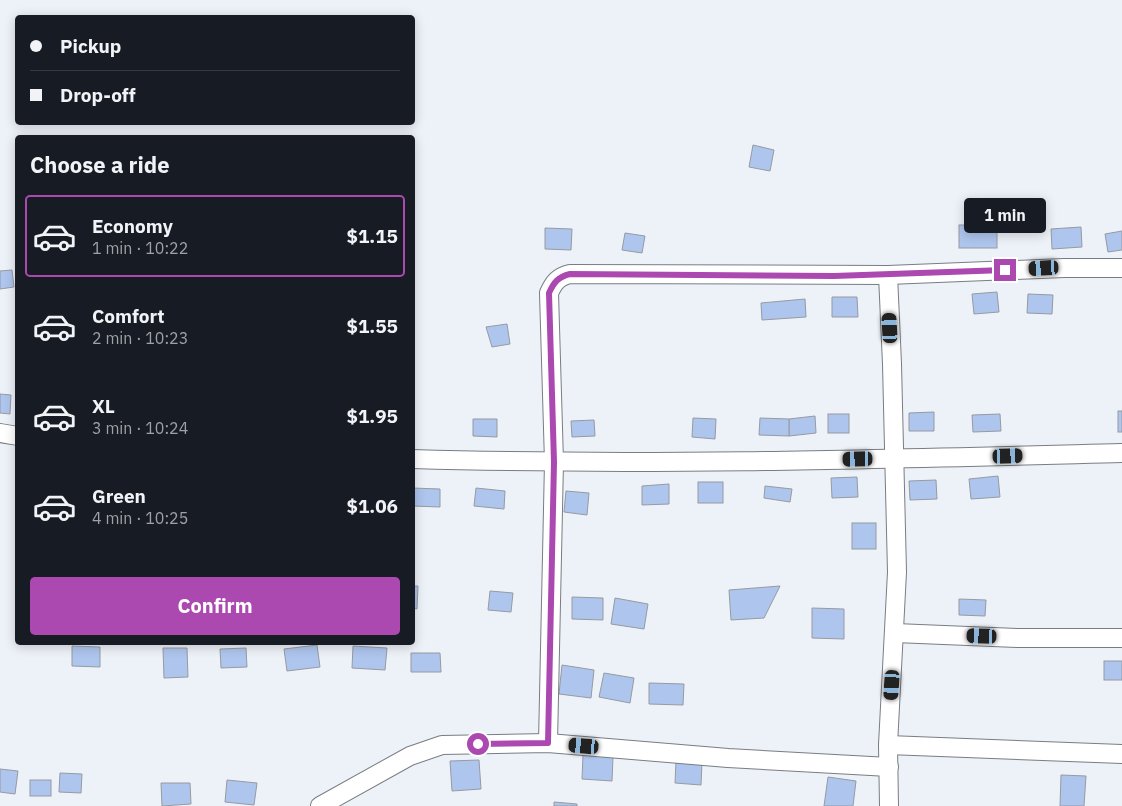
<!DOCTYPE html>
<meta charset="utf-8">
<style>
body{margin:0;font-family:"IBM Plex Sans",sans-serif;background:#242831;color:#f1f3f6;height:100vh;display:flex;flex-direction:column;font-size:19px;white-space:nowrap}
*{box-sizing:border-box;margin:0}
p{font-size:16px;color:#9ea1a6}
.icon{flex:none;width:28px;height:28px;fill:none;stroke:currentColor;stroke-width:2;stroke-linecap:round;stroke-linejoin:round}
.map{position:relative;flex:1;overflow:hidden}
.side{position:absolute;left:15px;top:135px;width:400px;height:510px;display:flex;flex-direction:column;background:#171b24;border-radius:5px;box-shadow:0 2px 12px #0003}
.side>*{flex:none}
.banner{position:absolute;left:15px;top:15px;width:400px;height:110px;border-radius:5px;box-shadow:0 2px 12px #0003;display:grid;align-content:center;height:110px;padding:0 15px;background:#171b24}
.end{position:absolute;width:22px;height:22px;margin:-11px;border:6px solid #ab49b0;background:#fff;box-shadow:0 0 0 2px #fff}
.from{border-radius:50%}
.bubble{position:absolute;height:35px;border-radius:5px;background:#171b24;box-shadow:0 2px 12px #0003;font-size:16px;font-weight:800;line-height:35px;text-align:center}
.car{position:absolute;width:15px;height:30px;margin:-15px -8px;border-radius:6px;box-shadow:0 0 4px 1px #0007;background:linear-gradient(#222 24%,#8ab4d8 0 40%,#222 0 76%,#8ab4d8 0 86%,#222 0)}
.banner b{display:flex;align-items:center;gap:18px;height:48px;font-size:19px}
.banner b+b{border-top:1px solid #363941}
.banner i{width:12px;height:12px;background:#f1f3f6}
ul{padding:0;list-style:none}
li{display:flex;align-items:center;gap:15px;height:82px;margin:0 10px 8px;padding:0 5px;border:2px solid transparent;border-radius:5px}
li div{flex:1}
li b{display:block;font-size:19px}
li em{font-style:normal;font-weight:800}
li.on{border-color:#ab49b0}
li>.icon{width:45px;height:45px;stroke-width:1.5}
h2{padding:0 15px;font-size:22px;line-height:60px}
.action{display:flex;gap:10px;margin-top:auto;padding:10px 15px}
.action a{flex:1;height:58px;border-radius:5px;background:#ab49b0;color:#fff;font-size:20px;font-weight:800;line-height:58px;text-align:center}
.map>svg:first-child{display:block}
.building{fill:#aec5ed;stroke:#979aa1}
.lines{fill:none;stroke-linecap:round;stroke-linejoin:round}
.minor-casing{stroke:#797d83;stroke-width:20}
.minor{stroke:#fff;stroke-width:18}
.route{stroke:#ab49b0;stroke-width:6}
</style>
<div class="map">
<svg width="1122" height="806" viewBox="0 0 1122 806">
<rect width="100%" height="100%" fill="#edf1f8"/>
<g class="building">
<path d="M753 145 774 150 770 171 749 167Z"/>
<rect x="959" y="225" width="38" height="23"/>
<path d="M1081 227 1082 247 1052 249 1051 229Z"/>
<path d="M545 228 572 229 571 250 545 249Z"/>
<path d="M1122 231V250L1108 252 1105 234Z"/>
<path d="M625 233 645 236 642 253 622 250Z"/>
<path d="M12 270 14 287 0 289V271Z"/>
<path d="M997 292 999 312 974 314 972 294Z"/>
<path d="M1028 294 1053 295 1052 314 1027 313Z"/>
<path d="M832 297H857L858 317H832Z"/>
<path d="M805 299 806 317 762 320 761 303Z"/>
<path d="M507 324 510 344 492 347 486 327Z"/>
<path d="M0 394 11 395 10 414 0 413Z"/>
<rect x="1118" y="411" width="4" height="21"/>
<path d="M934 412V431H909V413Z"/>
<rect x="828" y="414" width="21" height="19"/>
<path d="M1000 414 1001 431 973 432 972 415Z"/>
<path d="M815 416 816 433 789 436V419Z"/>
<path d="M693 418 716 419 715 439 692 437Z"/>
<path d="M760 418 789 419V436L759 435Z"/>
<path d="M473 419H497V437L473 436Z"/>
<path d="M594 420 595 436 572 437 571 421Z"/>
<path d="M998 476 1000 497 971 499 969 479Z"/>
<path d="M857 477 858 497 832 498 831 478Z"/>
<path d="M936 480 937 499 910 500 909 481Z"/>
<rect x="698" y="482" width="25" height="21"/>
<path d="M669 484V504L642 505V486Z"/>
<path d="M765 486 792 489 790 502 764 498Z"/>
<path d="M412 488 440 489V507L412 506Z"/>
<path d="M476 488 505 491 504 509 474 506Z"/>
<path d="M566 491 589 493 587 515 564 512Z"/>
<rect x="852" y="523" width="24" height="26"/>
<path d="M412 586H418L417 609 412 608Z"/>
<path d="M780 586 764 618 731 620 729 590Z"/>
<path d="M490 591 513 593 511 612 488 610Z"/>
<path d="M572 597 603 598V620L572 619Z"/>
<path d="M615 598 648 604 644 629 611 624Z"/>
<path d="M959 599 986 600 985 616 959 615Z"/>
<path d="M812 608 844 609V639L812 638Z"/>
<path d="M317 645 320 667 287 671 284 649Z"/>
<path d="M72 646 100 647V667L72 666Z"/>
<path d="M353 646 387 648 385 670 352 668Z"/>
<path d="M163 648H187L188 677 164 678Z"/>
<path d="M246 648 247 667 221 668 220 649Z"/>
<path d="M411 653H440L441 672H411Z"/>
<rect x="1104" y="661" width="18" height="19"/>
<path d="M562 665 594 670 591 698 559 694Z"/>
<path d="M604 673 634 678 630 703 599 697Z"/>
<path d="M649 683 684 684 683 705 649 704Z"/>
<path d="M583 755 613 757 612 781 582 779Z"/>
<path d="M479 760 481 789 452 791 450 761Z"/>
<path d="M676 761 702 762 701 785 675 783Z"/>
<path d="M0 769 18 771 15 794 0 792Z"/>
<path d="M60 773 82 774 81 793 59 792Z"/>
<path d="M1061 775 1086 776 1084 806H1060Z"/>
<path d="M828 777 856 781 853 806H824Z"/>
<rect x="30" y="780" width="21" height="16"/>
<path d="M227 780 257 783 254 805 225 802Z"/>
<path d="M161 783H190L191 804 162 806Z"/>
<path d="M554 802 577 804V806H554Z"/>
</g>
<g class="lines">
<defs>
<g id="minor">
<path d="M888 275 892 364 897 572 888 745 889 806"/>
<path d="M0 433 18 436"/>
<path d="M412 459C649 466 886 459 1122 453"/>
<path d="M895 633 1017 638H1122"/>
<path d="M548 743 554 462 549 293C554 282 558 277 570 274L888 275 1064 268H1122"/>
<path d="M888 745 1122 754"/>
<path d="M320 806 410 756 442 745 548 743 728 758 889 767"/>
</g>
</defs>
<use href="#minor" class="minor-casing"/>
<use href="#minor" class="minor"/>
</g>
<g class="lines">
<path class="route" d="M478 744 548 743 554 462 549 293C554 282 558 277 570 274L834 276 1005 270"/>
</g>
</svg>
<i class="end from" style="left:478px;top:744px"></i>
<i class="end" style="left:1005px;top:270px"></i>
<div class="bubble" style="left:964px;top:198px;width:82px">1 min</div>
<i class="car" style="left:1044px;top:268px;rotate:267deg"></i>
<i class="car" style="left:890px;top:328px;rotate:357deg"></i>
<i class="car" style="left:1008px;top:456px;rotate:88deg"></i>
<i class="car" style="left:858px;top:459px;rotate:269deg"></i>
<i class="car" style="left:982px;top:636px;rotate:272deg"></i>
<i class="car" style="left:892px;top:685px;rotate:184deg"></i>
<i class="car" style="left:584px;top:746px;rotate:275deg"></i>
<div class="banner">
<b><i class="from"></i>Pickup</b>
<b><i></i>Drop-off</b>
</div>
<section class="side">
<h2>Choose a ride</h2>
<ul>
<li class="on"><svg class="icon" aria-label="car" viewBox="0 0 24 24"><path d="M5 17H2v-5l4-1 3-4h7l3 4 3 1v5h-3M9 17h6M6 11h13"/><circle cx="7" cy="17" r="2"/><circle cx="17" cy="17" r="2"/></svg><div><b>Economy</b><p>1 min · 10:22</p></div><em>$1.15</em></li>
<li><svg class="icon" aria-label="car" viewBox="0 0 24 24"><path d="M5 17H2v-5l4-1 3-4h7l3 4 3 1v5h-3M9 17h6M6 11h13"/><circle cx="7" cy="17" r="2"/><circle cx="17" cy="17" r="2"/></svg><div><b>Comfort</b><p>2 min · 10:23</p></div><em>$1.55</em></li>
<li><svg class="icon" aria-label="car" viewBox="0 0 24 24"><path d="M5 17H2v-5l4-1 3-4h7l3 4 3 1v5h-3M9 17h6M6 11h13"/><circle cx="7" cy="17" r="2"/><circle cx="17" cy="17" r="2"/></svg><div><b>XL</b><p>3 min · 10:24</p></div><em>$1.95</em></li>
<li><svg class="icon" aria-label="car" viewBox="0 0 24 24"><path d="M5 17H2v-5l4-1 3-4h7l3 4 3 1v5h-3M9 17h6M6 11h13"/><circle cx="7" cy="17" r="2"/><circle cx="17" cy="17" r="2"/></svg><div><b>Green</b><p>4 min · 10:25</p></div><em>$1.06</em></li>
</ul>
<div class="action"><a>Confirm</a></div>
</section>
</div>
